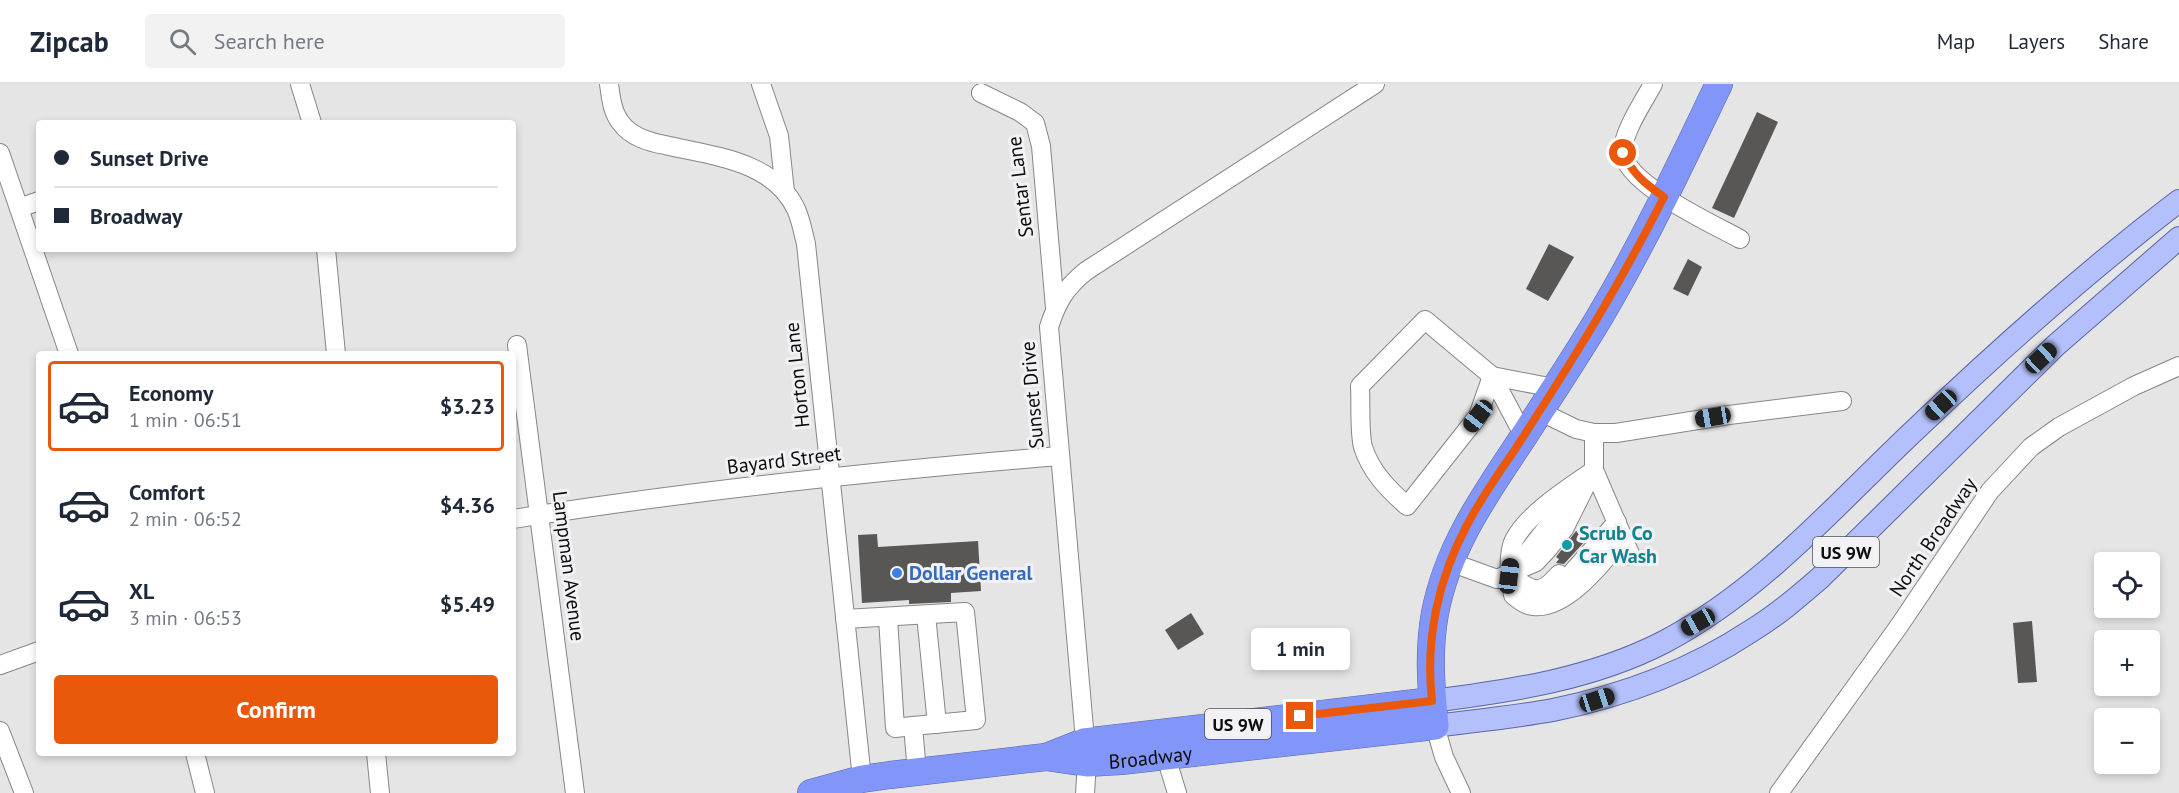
<!DOCTYPE html>
<meta charset="utf-8">
<style>
body{margin:0;font-family:"PT Sans",sans-serif;background:#f2f2f3;color:#1f2937;height:100vh;display:flex;flex-direction:column;font-size:22px;white-space:nowrap}
*{box-sizing:border-box;margin:0}
p{font-size:20px;color:#747a83}
.icon{flex:none;width:33px;height:33px;fill:none;stroke:currentColor;stroke-width:2;stroke-linecap:round;stroke-linejoin:round}
.map{position:relative;flex:1;overflow:hidden}
.side{position:absolute;left:36px;top:267px;width:480px;height:405px;display:flex;flex-direction:column;background:#fff;border-radius:6px;box-shadow:0 3px 9px #0003}
.side>*{flex:none}
.banner{position:absolute;left:36px;top:36px;width:480px;height:132px;border-radius:6px;box-shadow:0 3px 9px #0003;display:grid;align-content:center;height:132px;padding:0 18px;background:#fff}
.controls{position:absolute;left:2094px;top:468px;display:grid;gap:12px}
.controls a{display:grid;place-items:center;width:66px;height:66px;border-radius:6px;background:#fff;box-shadow:0 3px 9px #0003;font-size:30px}
.end{position:absolute;width:27px;height:27px;margin:-14px;border:8px solid #ea580c;background:#fff;box-shadow:0 0 0 3px #fff}
.from{border-radius:50%}
.bubble{position:absolute;height:42px;border-radius:6px;background:#fff;box-shadow:0 3px 9px #0003;font-size:20px;font-weight:700;line-height:42px;text-align:center}
.car{position:absolute;width:18px;height:36px;margin:-18px -9px;border-radius:8px;box-shadow:0 0 4px 2px #0007;background:linear-gradient(#222 24%,#8ab4d8 0 40%,#222 0 76%,#8ab4d8 0 86%,#222 0)}
.banner b{display:flex;align-items:center;gap:21px;height:57px;font-size:22px}
.banner b+b{border-top:2px solid #e0e1e3}
.banner i{width:15px;height:15px;background:#1f2937}
ul{padding:10px 0 0;list-style:none}
li{display:flex;align-items:center;gap:18px;height:90px;margin:0 12px 9px;padding:0 6px;border:3px solid transparent;border-radius:6px}
li div{flex:1}
li b{display:block;font-size:22px}
li em{font-style:normal;font-weight:700}
li.current{border-color:#ea580c}
li>.icon{width:54px;height:54px;stroke-width:1.5}
.action{display:flex;gap:12px;margin-top:auto;padding:12px 18px}
.action a{flex:1;height:69px;border-radius:6px;background:#ea580c;color:#fff;font-size:24px;font-weight:700;line-height:69px;text-align:center}
header{display:flex;align-items:center;gap:36px;box-sizing:border-box;height:84px;padding:0 30px;background:#fff;border-bottom:2px solid #e0e1e3}
header strong{font-size:28px}
nav{display:flex;gap:33px;margin-inline-start:auto;font-size:21px}
.search{width:420px;height:54px;background:#f2f2f3;display:flex;align-items:center;gap:15px;box-sizing:border-box;padding:0 21px;border-radius:6px;color:#747a83;font-size:22px}
.map>svg:first-child{display:block}
.building{fill:#585756}
.lines{fill:none;stroke-linecap:round;stroke-linejoin:round}
.minor-casing{stroke:#868687;stroke-width:20}
.major-casing{stroke:#5866a5;stroke-width:24}
.highway-casing{stroke:#5866a5;stroke-width:28}
.minor{stroke:#fff;stroke-width:18}
.major{stroke:#b3c0fb;stroke-width:22}
.highway{stroke:#8196f8;stroke-width:27}
.route{stroke:#ea580c;stroke-width:8}
.culture-dot{fill:#0f9aa8;stroke:#f2f2f4;stroke-width:2}
.shop-dot{fill:#3f7fe0;stroke:#f2f2f4;stroke-width:2}
.labels{text-anchor:middle;dominant-baseline:central;stroke-width:6;stroke-linejoin:round;paint-order:stroke}
.shield{fill:#f2f2f4;stroke:#515152;stroke-width:1.5}
.shield-label{font-size:18px;font-weight:bold;fill:#0c0c0c}
.street-label{font-size:20px;fill:#0c0c0c;stroke:#f2f2f4}
.culture-label{font-size:20px;font-weight:bold;fill:#0d838f;stroke:#f2f2f4;text-anchor:start}
.shop-label{font-size:20px;font-weight:bold;fill:#366cbe;stroke:#f2f2f4;text-anchor:start}
</style>
<header>
<strong>Zipcab</strong>
<div class="search"><svg class="icon" aria-label="search" viewBox="0 0 24 24"><circle cx="10" cy="10" r="6"/><path d="M15 15l6 6"/></svg>Search here</div>
<nav><a>Map</a><a>Layers</a><a>Share</a></nav>
</header>
<div class="map">
<svg width="2179" height="709" viewBox="0 0 2179 709">
<rect width="100%" height="100%" fill="#e5e5e6"/>
<g class="building">
<path d="M1757 28 1778 38 1734 134 1712 124Z"/>
<path d="M1549 160 1574 173 1548 217 1526 205Z"/>
<path d="M1688 175 1702 183 1688 212 1673 205Z"/>
<path d="M1576 447 1586 456 1564 480 1556 479 1559 475 1556 473Z"/>
<path d="M877 450 878 463 978 457 981 507 951 509V518L909 520V516L862 519 858 451Z"/>
<path d="M1191 529 1204 550 1178 566 1165 546Z"/>
<path d="M2032 537 2037 598 2018 599 2013 539Z"/>
</g>
<g class="lines">
<defs>
<g id="minor">
<path d="M300 0 312 39"/>
<path d="M609 0C611 14 612 28 621 39 631 53 649 58 665 61 711 72 773 76 796 125 801 136 803 148 806 160L862 695"/>
<path d="M761 0 779 52 785 108"/>
<path d="M1653 0C1644 17 1622 49 1623 68 1625 100 1713 140 1740 155"/>
<path d="M981 9 1020 28 1035 39 1041 62 1055 224"/>
<path d="M0 69 69 270"/>
<path d="M19 124 39 117"/>
<path d="M326 165 336 270"/>
<path d="M517 261 575 709"/>
<path d="M1492 292 1478 332 1407 422C1388 405 1371 388 1363 363 1359 348 1361 318 1360 302L1425 236 1492 292 1524 352"/>
<path d="M1492 292 1554 304"/>
<path d="M1539 327 1576 345 1594 349H1616L1729 331 1842 317"/>
<path d="M1594 349V386L1631 472"/>
<path d="M1594 386C1569 404 1529 428 1514 456 1507 470 1510 497 1513 511 1519 516 1525 521 1533 522 1566 527 1604 477 1623 454"/>
<path d="M513 435C694 406 877 387 1060 372"/>
<path d="M1450 478 1497 495 1536 478 1548 465 1564 445 1592 389"/>
<path d="M1512 488 1571 413"/>
<path d="M1509 492C1534 506 1538 514 1559 490"/>
<path d="M1553 510 1617 438"/>
<path d="M926 531 937 640"/>
<path d="M888 534 895 644 913 642"/>
<path d="M845 535 965 528 976 636 913 642 917 688"/>
<path d="M0 581 39 567"/>
<path d="M1435 642 1444 673 1461 709"/>
<path d="M0 647 24 709"/>
<path d="M195 669 205 709"/>
<path d="M376 669 380 709"/>
<path d="M1166 673 1177 709"/>
<path d="M1085 709 1087 679 1049 243C1057 218 1065 204 1086 187L1375 0"/>
<path d="M1779 709 1899 542 1990 407 2031 363 2059 343 2134 302 2179 282"/>
</g>
<g id="major">
<path d="M1432 617C1512 607 1592 595 1664 558 1763 506 1837 419 1917 344 2001 264 2087 187 2179 117"/>
<path d="M1435 642C1474 637 1514 633 1553 626 1622 612 1692 586 1751 547 1776 532 1798 513 1820 494L2055 262 2179 154"/>
</g>
<g id="highway">
<path id="s1" d="M1046 673 1087 679 1121 677 1435 642C1431 603 1428 567 1435 529 1448 461 1487 408 1524 352 1549 313 1575 274 1599 234 1644 158 1681 79 1719 0"/>
<path d="M811 709 862 695 890 691 1046 673 1084 658 1432 617"/>
</g>
</defs>
<use href="#minor" class="minor-casing"/>
<use href="#major" class="major-casing"/>
<use href="#highway" class="highway-casing"/>
<use href="#minor" class="minor"/>
<use href="#major" class="major"/>
<use href="#highway" class="highway"/>
</g>
<g class="lines">
<path class="route" d="M1300 632 1432 617C1425 556 1438 495 1467 441 1481 414 1499 389 1516 364 1534 336 1552 308 1570 279 1604 225 1635 170 1664 113 1644 99 1633 90 1623 69"/>
</g>
<circle class="culture-dot" cx="1567" cy="461" r="6"/>
<circle class="shop-dot" cx="897" cy="489" r="6"/>
<g class="labels">
<g class="shield">
<rect x="1813" y="453" width="66" height="30" rx="4.5"/>
<rect x="1205" y="625" width="66" height="30" rx="4.5"/>
</g>
<g class="shield-label">
<text x="1846" y="468">US 9W</text>
<text x="1238" y="640">US 9W</text>
</g>
<g class="street-label">
<text transform="translate(1020 103) rotate(-97)">Sentar Lane</text>
<text transform="translate(797 291) rotate(-96)">Horton Lane</text>
<text transform="translate(1032 311) rotate(-95)">Sunset Drive</text>
<text transform="translate(784 376) rotate(-7)">Bayard Street</text>
<text transform="translate(1933 453) rotate(-56)">North Broadway</text>
<text transform="translate(569 482) rotate(83)">Lampman Avenue</text>
<text stroke="none"><textPath href="#s1" startOffset="105">Broadway</textPath></text>
</g>
<g class="culture-label">
<text x="1579" y="449">Scrub Co<tspan x="1579" dy="23">Car Wash</tspan></text>
</g>
<g class="shop-label">
<text x="909" y="489">Dollar General</text>
</g>
</g>
</svg>
<div class="controls">
<a><svg class="icon" aria-label="locate" viewBox="0 0 24 24"><circle cx="12" cy="12" r="6"/><path d="M12 2v4M12 18v4M2 12h4M18 12h4"/></svg></a>
<a>+</a>
<a>−</a>
</div>
<i class="end from" style="left:1623px;top:69px"></i>
<i class="end" style="left:1300px;top:632px"></i>
<div class="bubble" style="left:1251px;top:544px;width:99px">1 min</div>
<i class="car" style="left:2041px;top:274px;rotate:47deg"></i>
<i class="car" style="left:1941px;top:321px;rotate:227deg"></i>
<i class="car" style="left:1478px;top:332px;rotate:218deg"></i>
<i class="car" style="left:1713px;top:333px;rotate:261deg"></i>
<i class="car" style="left:1509px;top:492px;rotate:7deg"></i>
<i class="car" style="left:1698px;top:538px;rotate:241deg"></i>
<i class="car" style="left:1597px;top:616px;rotate:72deg"></i>
<div class="banner">
<b><i class="from"></i>Sunset Drive</b>
<b><i></i>Broadway</b>
</div>
<section class="side">
<ul>
<li class="current"><svg class="icon" aria-label="car" viewBox="0 0 24 24"><path d="M5 17H2v-5l4-1 3-4h7l3 4 3 1v5h-3M9 17h6M6 11h13"/><circle cx="7" cy="17" r="2"/><circle cx="17" cy="17" r="2"/></svg><div><b>Economy</b><p>1 min · 06:51</p></div><em>$3.23</em></li>
<li><svg class="icon" aria-label="car" viewBox="0 0 24 24"><path d="M5 17H2v-5l4-1 3-4h7l3 4 3 1v5h-3M9 17h6M6 11h13"/><circle cx="7" cy="17" r="2"/><circle cx="17" cy="17" r="2"/></svg><div><b>Comfort</b><p>2 min · 06:52</p></div><em>$4.36</em></li>
<li><svg class="icon" aria-label="car" viewBox="0 0 24 24"><path d="M5 17H2v-5l4-1 3-4h7l3 4 3 1v5h-3M9 17h6M6 11h13"/><circle cx="7" cy="17" r="2"/><circle cx="17" cy="17" r="2"/></svg><div><b>XL</b><p>3 min · 06:53</p></div><em>$5.49</em></li>
</ul>
<div class="action"><a>Confirm</a></div>
</section>
</div>
